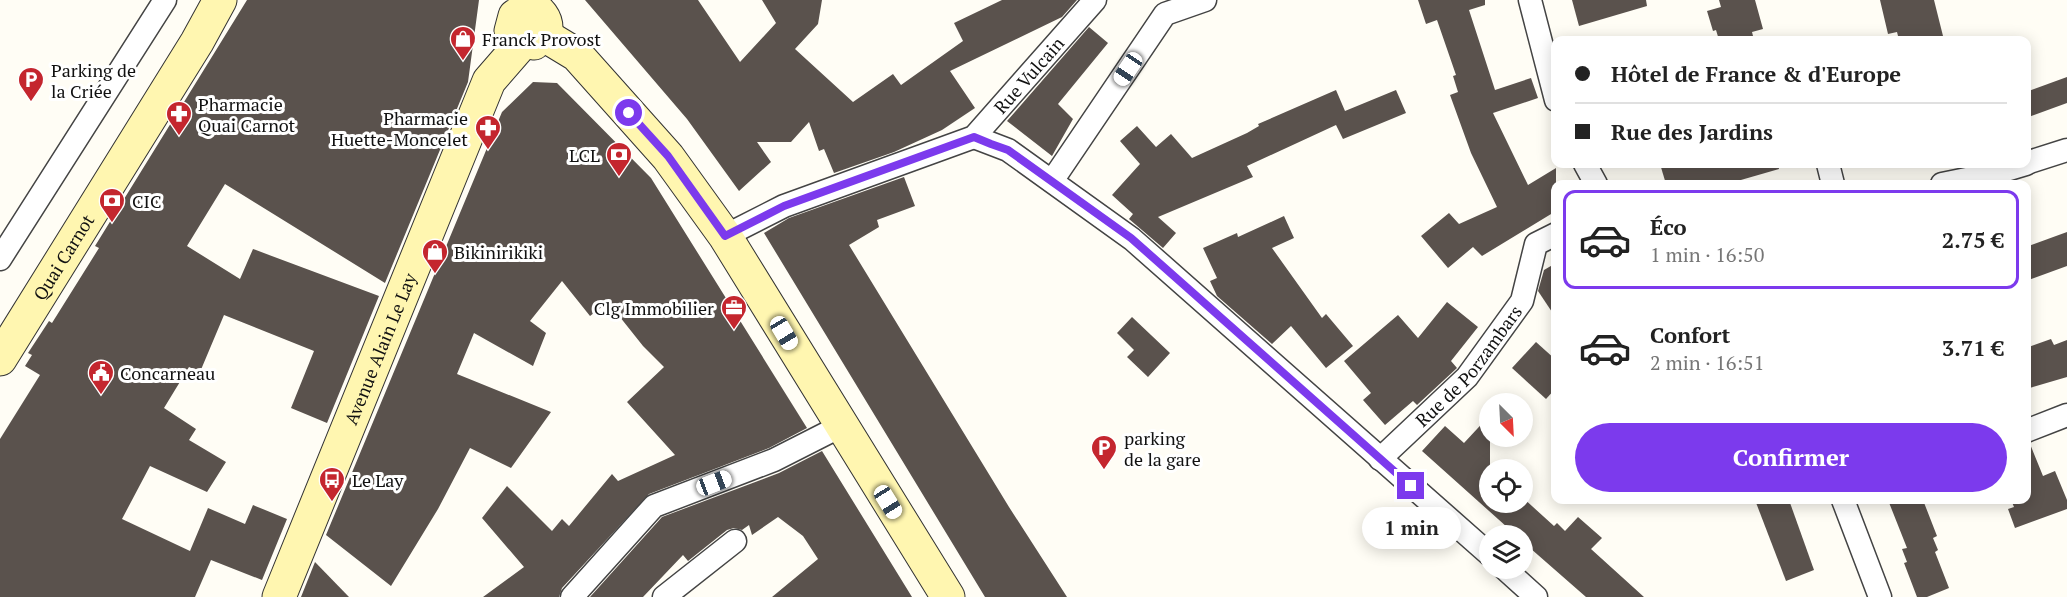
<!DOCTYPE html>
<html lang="fr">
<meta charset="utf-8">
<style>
body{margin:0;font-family:"PT Serif",serif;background:#f6f6f6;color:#222;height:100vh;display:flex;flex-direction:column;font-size:22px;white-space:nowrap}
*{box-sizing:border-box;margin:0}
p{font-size:20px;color:#767676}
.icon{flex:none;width:33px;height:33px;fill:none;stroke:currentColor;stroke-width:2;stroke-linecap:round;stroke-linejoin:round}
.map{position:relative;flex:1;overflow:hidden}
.panel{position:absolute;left:1551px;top:180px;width:480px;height:324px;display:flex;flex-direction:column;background:#fff;border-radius:12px;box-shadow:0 3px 15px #0003}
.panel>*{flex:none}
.guide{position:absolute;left:1551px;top:36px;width:480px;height:132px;border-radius:12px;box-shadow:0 3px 15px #0003;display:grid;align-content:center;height:132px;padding:0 24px;background:#fff}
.needle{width:39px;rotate:156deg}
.fabs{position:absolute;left:1479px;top:393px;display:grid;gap:12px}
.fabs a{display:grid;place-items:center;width:54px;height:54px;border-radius:50%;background:#fff;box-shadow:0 3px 15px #0003;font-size:30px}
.end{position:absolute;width:27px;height:27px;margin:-14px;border:8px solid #7c3aed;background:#fff;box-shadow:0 0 0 3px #fff}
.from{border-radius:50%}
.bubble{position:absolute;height:42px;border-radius:21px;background:#fff;box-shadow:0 3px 15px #0003;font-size:20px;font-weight:800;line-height:42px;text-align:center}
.car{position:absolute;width:18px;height:36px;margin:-18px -9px;border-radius:8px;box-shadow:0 0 4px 2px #0007;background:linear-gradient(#fff 24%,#345 0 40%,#fff 0 76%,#345 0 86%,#fff 0)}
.guide b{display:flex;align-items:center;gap:21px;height:57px;font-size:22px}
.guide b+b{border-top:2px solid #e0e0e0}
.guide i{width:15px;height:15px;background:#222}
ul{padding:10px 0 0;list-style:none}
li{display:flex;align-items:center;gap:18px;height:99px;margin:0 12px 9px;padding:0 12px;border:3px solid transparent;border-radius:12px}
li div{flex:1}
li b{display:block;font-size:22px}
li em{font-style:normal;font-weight:800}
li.on{border-color:#7c3aed}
li>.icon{width:54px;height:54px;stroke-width:1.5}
.action{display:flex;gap:12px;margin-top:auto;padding:12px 24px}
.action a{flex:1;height:69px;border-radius:36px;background:#7c3aed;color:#fff;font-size:24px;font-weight:800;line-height:69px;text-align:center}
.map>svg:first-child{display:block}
.building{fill:#5a524d}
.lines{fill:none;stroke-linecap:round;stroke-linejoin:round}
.minor-casing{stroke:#444;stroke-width:25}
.secondary-casing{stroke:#333;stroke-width:35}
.minor{stroke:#fff;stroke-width:22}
.secondary{stroke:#fff6b0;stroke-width:33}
.route{stroke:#7c3aed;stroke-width:8}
.labels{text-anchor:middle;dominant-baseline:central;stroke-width:6;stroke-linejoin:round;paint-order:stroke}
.poi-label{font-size:18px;fill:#111;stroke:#fff;text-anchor:start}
.street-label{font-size:18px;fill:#111;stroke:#fff}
</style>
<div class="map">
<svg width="2067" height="597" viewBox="0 0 2067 597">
<rect width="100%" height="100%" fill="#fffdf5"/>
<g class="building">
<path d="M247 0H479L468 82 385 283 225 184 187 246 240 279 253 249 379 296 327 423 291 408 314 351 224 315 200 372 189 367 164 408 196 429 189 440 226 462 207 492 150 466 122 519 190 551 208 508 245 524 253 505 287 519 262 580 211 560 195 597H0V439L40 375 25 366 32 355 28 353 49 321 52 323 99 248 95 246Z"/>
<path d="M585 0H698L740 62 776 23 762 0H822L818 24 795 49 853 102 893 74 901 85 963 41 954 23 1002 0H1077L1062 17 950 71 975 108 942 130 894 152 834 173 824 149 819 151 809 122 791 142H757L771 162 739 191 687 119Z"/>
<path d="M1418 0H1485V5L1469 10 1495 90 1531 78 1538 98 1493 113 1528 185 1556 168V211L1482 256 1473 247 1448 268 1421 236 1449 213 1459 224 1497 207 1471 153 1450 95 1458 92 1453 76 1456 75 1437 20 1426 24Z"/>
<path d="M1572 0H1646L1647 6 1579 26Z"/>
<path d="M1719 0H1755L1763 29 1752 32 1754 40H1719L1716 30 1713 31 1707 11 1721 7Z"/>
<path d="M1880 0H1934L1944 40H1899L1897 32 1888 34Z"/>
<path d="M1089 27 1108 43 1058 104 1073 119 1052 156 1007 121Z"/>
<path d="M2067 77V103L2026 118V92Z"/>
<path d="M533 82 557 83 651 178 807 428 769 448 649 494 562 588 559 597H483L524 567 482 518 507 486 552 531 562 519 569 526 612 474 618 481 675 455 627 402 664 367 643 346 608 302 590 316 562 281 530 321 546 333 533 366 474 333 457 374 551 412 511 468 470 448 438 509 391 586 326 535 502 112Z"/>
<path d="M1336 90 1345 111 1396 90 1406 113 1343 139 1336 125 1247 166 1253 177 1158 217 1176 233 1163 248 1129 219 1133 214 1112 195 1140 164 1120 141 1137 126 1156 147 1171 134 1192 158 1247 133 1259 126 1258 124Z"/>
<path d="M1660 164H1778L1779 169 1727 184H1666Z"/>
<path d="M904 177 915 206 877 220 879 227 849 245 1009 507 1067 597H985L764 233 789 218Z"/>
<path d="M1284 216 1294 238 1272 248 1322 318 1326 314 1353 346 1326 368 1291 326 1272 344 1217 296 1210 281 1217 278 1203 248 1237 233 1238 237Z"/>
<path d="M2067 232V266L2026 281V247Z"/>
<path d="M1556 263V318L1538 291 1544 270Z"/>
<path d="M1447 302 1478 327 1451 361 1457 368 1417 405 1413 401 1385 425 1363 400 1371 393 1344 361 1398 315 1418 338Z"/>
<path d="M1132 317 1170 353 1148 377 1127 357 1134 350 1117 333Z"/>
<path d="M2051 339 2054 345 2067 340V377L2026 389V348Z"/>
<path d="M1536 342 1556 360V388L1546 399 1512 368Z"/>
<path d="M1490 415V467L1492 470H1490V502H1522V497L1554 526 1557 523 1565 531 1578 517 1602 538 1591 549 1644 597H1586L1522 541V536H1517L1422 451 1445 426 1464 443Z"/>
<path d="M2026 444H2030L2043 476 2055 471 2067 500V509L2015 528 2008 509 2014 507 2011 500H2026Z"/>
<path d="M822 451 912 597H772L818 559 803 536 778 517 752 535 749 525 742 530 734 528 727 530 688 561 683 555 643 597H590L662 517 779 473Z"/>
<path d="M1755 500H1789L1814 570 1786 581Z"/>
<path d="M1888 500H1923L1937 536 1933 538 1938 550 1935 552 1949 588 1927 597H1917L1904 563 1907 562 1902 549 1907 548Z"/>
<path d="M315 562 349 597H301Z"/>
</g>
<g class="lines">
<defs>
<g id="minor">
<path d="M1530 0 1556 100"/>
<path d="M974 137 1008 150 1132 239 1490 555"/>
<path d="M2026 163 2067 150"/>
<path d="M1585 164 1596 184"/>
<path d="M1828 164 1833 184"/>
<path d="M1052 181 1165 14 1205 0"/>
<path d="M1942 184 1996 173 2026 164"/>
<path id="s1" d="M725 236 784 206 974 137 1095 0"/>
<path d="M0 259 165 0"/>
<path d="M2026 431 2067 415"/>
<path id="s2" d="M1380 459 1467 377 1522 301 1536 244 1556 234"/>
<path d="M1843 500 1880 597"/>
<path d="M1504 568 1536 597"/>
<path d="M572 597 654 506 774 460 841 426"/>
<path d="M664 597 735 541"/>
</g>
<g id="secondary">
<path d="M525 0C535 9 547 15 546 30L534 43 517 40 511 31 515 16 528 8 539 12"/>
<path d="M544 35 577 55 668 157 725 236 948 597"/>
<path id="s3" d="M0 359 197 42 220 0"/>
<path id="s4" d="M279 597 489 81 522 43"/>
</g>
</defs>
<use href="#minor" class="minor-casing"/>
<use href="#secondary" class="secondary-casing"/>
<use href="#minor" class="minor"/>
<use href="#secondary" class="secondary"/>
</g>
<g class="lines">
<path class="route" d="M629 113 668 156 725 236 784 206 974 137 991 144 1008 150 1131 238 1411 486"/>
</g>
<defs>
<symbol id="shop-pin" viewBox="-11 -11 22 30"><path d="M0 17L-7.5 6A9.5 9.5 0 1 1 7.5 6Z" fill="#c4262e" stroke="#fff"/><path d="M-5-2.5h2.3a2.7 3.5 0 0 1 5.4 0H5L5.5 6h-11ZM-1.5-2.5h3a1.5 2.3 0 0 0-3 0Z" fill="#fff"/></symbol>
<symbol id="parking-pin" viewBox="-11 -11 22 30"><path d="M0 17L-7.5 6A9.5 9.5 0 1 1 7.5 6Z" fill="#c4262e" stroke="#fff"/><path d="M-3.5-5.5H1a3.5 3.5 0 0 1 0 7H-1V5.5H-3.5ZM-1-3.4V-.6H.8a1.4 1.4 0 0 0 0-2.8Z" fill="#fff"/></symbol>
<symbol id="pharmacy-pin" viewBox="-11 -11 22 30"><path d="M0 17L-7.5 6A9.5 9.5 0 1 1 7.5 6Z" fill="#c4262e" stroke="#fff"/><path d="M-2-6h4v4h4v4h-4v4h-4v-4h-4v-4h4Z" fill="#fff"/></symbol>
<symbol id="bank-pin" viewBox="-11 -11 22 30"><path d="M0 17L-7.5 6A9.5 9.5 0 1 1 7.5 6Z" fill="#c4262e" stroke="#fff"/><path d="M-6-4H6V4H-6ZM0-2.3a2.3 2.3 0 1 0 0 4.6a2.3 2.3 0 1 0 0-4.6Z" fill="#fff"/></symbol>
<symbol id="office-pin" viewBox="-11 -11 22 30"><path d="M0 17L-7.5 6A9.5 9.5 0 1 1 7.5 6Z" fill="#c4262e" stroke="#fff"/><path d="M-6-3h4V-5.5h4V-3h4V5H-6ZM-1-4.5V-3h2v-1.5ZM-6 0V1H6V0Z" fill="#fff"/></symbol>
<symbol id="civic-pin" viewBox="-11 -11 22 30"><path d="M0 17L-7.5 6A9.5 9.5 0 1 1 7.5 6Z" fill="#c4262e" stroke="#fff"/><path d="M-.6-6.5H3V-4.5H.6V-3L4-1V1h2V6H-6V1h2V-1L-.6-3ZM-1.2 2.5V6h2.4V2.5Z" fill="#fff"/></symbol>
<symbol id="bus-pin" viewBox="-11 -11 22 30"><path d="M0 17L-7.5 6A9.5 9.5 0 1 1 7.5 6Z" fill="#c4262e" stroke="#fff"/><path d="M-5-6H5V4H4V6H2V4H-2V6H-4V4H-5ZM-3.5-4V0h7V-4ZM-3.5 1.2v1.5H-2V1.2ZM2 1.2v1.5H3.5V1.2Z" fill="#fff"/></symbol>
</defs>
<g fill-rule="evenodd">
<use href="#shop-pin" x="448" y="24" width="30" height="40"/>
<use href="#parking-pin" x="16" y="65" width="30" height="40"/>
<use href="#pharmacy-pin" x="164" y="99" width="30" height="40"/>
<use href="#pharmacy-pin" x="473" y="113" width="30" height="40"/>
<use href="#bank-pin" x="604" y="140" width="30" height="40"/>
<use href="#bank-pin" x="97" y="186" width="30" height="40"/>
<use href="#shop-pin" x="420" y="237" width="30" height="40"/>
<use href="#office-pin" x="719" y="293" width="30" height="40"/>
<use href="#civic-pin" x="86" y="358" width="30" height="40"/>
<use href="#parking-pin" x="1089" y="433" width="30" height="40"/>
<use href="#bus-pin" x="317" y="465" width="30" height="40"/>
</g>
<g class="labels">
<g class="poi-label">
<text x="482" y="39">Franck Provost</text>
<text x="51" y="70">Parking de<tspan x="51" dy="21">la Criée</tspan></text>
<text x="198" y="104">Pharmacie<tspan x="198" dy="21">Quai Carnot</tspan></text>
<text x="468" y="118" text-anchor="end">Pharmacie<tspan x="468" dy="21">Huette-Moncelet</tspan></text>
<text x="600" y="155" text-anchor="end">LCL</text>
<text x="132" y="201">CIC</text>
<text x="454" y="252">Bikinirikiki</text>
<text x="714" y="308" text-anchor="end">Clg Immobilier</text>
<text x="120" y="373">Concarneau</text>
<text x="1124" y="438">parking<tspan x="1124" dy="21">de la gare</tspan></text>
<text x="352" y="480">Le Lay</text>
</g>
<g class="street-label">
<text stroke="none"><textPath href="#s1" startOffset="351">Rue Vulcain</textPath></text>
<text stroke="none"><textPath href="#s3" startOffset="120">Quai Carnot</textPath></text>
<text stroke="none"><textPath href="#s4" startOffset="268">Avenue Alain Le Lay</textPath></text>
<text stroke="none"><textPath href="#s2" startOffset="129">Rue de Porzambars</textPath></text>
</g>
</g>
</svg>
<div class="fabs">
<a><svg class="needle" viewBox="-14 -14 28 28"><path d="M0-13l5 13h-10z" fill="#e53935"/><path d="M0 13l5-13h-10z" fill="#767676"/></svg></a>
<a><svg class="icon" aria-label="locate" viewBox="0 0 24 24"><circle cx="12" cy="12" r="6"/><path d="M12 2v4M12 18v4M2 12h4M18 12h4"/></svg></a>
<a><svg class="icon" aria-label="layers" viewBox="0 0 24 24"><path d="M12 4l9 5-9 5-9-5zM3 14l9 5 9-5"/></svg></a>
</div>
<i class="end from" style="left:629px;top:113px"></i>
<i class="end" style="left:1411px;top:486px"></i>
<div class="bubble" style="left:1362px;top:507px;width:99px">1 min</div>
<i class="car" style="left:1128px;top:69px;rotate:214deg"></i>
<i class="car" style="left:784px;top:333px;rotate:149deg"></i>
<i class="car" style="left:714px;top:483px;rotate:69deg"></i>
<i class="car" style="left:888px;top:502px;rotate:148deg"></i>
<div class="guide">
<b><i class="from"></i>Hôtel de France &amp; d'Europe</b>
<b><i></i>Rue des Jardins</b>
</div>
<section class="panel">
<ul>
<li class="on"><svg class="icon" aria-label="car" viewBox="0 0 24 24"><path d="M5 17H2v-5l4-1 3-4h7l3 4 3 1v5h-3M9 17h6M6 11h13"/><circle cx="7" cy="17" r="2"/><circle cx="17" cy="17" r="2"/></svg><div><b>Éco</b><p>1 min · 16:50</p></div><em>2.75 €</em></li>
<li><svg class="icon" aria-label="car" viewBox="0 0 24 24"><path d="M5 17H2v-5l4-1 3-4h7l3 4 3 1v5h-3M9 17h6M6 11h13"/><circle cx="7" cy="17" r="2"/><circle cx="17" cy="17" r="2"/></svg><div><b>Confort</b><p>2 min · 16:51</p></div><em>3.71 €</em></li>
</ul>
<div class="action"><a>Confirmer</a></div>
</section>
</div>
